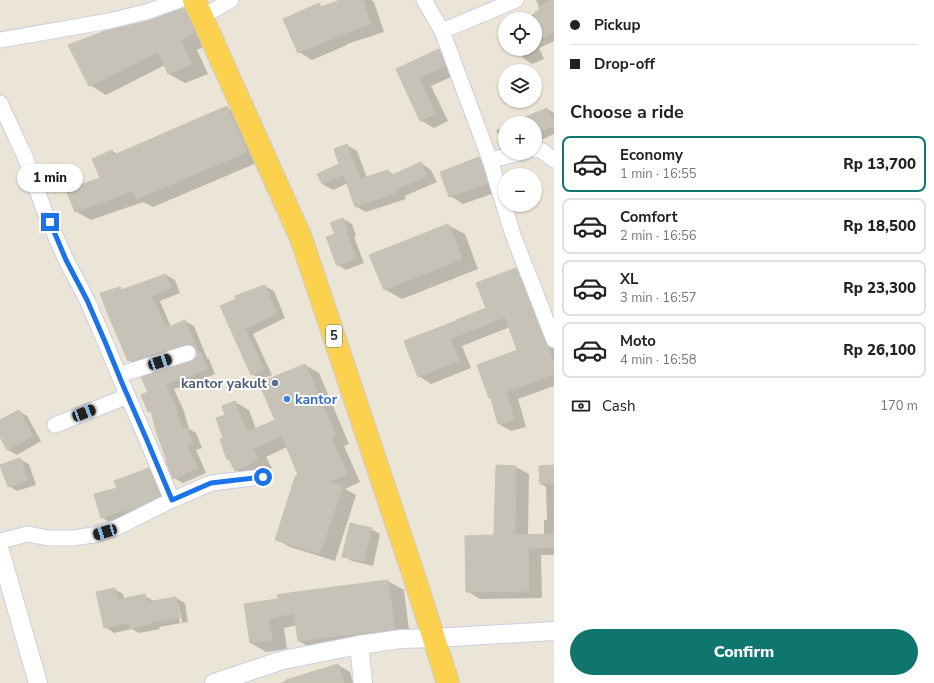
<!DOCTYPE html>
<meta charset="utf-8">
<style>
body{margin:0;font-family:"Nunito Sans",sans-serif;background:#f6f6f6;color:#222;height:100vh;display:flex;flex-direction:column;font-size:15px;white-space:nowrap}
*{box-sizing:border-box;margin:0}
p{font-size:13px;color:#767676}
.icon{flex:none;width:22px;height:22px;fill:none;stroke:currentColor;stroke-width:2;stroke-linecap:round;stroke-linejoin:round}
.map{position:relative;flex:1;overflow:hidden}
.side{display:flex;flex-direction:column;background:#fff;width:380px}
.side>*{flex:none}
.banner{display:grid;align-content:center;height:88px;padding:0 16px;background:#fff}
.buttons{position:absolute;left:498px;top:12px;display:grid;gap:8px}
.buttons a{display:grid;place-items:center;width:44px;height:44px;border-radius:50%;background:#fff;box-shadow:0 1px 3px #0004;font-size:20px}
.end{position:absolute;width:18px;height:18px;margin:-9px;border:5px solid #1a73e8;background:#fff;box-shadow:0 0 0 2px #fff}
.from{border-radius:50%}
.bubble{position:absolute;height:28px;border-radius:14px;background:#fff;box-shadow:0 1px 3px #0004;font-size:13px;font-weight:800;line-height:28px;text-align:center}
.car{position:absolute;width:12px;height:24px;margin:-12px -6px;border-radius:5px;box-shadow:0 0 3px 1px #0007;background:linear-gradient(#222 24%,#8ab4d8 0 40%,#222 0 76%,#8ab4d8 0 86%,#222 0)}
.banner b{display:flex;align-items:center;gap:14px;height:38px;font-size:15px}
.banner b+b{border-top:1px solid #e0e0e0}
.banner i{width:10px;height:10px;background:#222}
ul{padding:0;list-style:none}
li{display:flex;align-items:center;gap:12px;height:56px;margin:0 8px 6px;padding:0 8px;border:2px solid #e0e0e0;border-radius:8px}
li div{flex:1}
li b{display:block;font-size:15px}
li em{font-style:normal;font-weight:800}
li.on{border-color:#0f766e}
li>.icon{width:36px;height:36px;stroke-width:1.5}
h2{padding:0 16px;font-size:18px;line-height:48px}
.pay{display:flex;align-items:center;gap:10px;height:44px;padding:0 16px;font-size:15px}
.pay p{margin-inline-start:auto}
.action{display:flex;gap:8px;margin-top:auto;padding:8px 16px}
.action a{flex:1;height:46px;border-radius:24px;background:#0f766e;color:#fff;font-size:16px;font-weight:800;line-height:46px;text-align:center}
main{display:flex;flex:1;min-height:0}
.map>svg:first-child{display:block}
.shadow{fill:#0003;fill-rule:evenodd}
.building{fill:#c6c2b7;stroke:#c6c2b1}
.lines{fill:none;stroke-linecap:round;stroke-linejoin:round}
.minor-casing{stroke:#cccde2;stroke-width:17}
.tertiary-casing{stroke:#cccde2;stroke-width:20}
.trunk-casing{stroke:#cbcbcb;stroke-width:24}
.minor{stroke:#fff;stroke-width:15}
.tertiary{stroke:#fff;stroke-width:18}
.trunk{stroke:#fcd14e;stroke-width:22}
.route{stroke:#1a73e8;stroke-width:5}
.service-dot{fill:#5c6f8a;stroke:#fff;stroke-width:1.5}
.shop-dot{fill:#3f7fe0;stroke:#fff;stroke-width:1.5}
.labels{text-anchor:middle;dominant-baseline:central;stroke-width:4;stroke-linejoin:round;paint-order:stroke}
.shield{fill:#fff;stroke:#686868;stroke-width:1}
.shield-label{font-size:13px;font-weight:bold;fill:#272727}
.service-label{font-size:14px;font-weight:bold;fill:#4e5e75;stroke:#fff;text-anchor:end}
.shop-label{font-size:14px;font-weight:bold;fill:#366cbe;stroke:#fff;text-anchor:start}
</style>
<main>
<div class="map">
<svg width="554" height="683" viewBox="0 0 554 683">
<rect width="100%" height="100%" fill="#ebe5d7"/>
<g class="shadow">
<path d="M344 0H371L374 2 384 32 347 44V45L312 60 299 52 319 4 323 7Z"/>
<path d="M536 0H554V41L539 48 544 59 532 64 523 58 519 49H535V19H524L541 10Z"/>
<path d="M184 9 200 19 211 43 197 50 208 74 185 83 169 74 165 65 106 95 90 85 148 22Z"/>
<path d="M439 51 452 58 458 74 431 86 448 121 434 128 420 120 397 69Z"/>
<path d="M227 108 242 116 261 161 153 207 143 202 91 220 75 211 101 178 112 151 118 154Z"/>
<path d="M547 109 554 113V134L535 143V123H514Z"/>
<path d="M505 127V148L504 147 496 130Z"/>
<path d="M347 145 357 151 367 178 388 171 395 175 421 163 431 170 437 182 405 196 406 199 366 212 355 206 348 183 333 190 322 184 340 164Z"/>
<path d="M479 159 492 166 500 191 463 204 450 196Z"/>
<path d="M343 219 352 224 356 236 354 237 364 263 346 270 338 265Z"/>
<path d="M448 225 465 234 478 269 402 299 384 289Z"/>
<path d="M516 269 528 276 554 340V386L518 399 526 427 511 431 499 424 492 399 490 398 518 351 510 327 462 346 471 368 431 384 419 376 405 342 488 308Z"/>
<path d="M166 275 175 280 180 293 160 301 171 327 185 321 194 326 207 358 209 359 215 374 194 383 174 389 184 411 189 429 196 433 202 448 196 450 206 473 183 483 174 478 152 413 149 411V393L196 359 198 356 197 349 143 365H138L129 360 119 288 124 290Z"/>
<path d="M265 286 274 291 285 318 253 334 272 375 261 379 252 374 222 306Z"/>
<path d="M305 365 319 373 349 444 344 446 360 482 345 489 356 495 335 561 290 547 276 539 300 476 287 447 266 457 272 468 250 479 236 470 231 461 228 459 224 438 226 416 235 402 249 410 256 429 276 420Z"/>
<path d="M19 411 27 416 41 441 17 455 8 450 0 435V421Z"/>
<path d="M20 459 29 464 36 485 17 491 9 486Z"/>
<path d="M497 466 516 467 529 474 528 536 544 535V520H547L546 487 541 484 554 466V555H541L542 598 480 599 467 591 495 536Z"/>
<path d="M149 469 161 476 172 503 113 524 101 517 118 489Z"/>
<path d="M371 529 380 534 373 566 352 561 344 556Z"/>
<path d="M388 581 404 590 410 638 314 650 299 641 297 625 284 628 287 649 266 652 251 643 279 600 296 593Z"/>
<path d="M114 589 123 594 125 600 145 596 154 601V602L176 598 185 603 188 622 159 627 160 629 139 633 132 629 114 633 105 627ZM176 603H178L182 622 180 623Z"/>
<path d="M338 665 350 672 353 683H280Z"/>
</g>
<g class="building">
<path d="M340 0H363L371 24 334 37V38L298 53 283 19 319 3 321 7Z"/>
<path d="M552 0H554V32L535 41V12L540 10 538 7Z"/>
<path d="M184 8 195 33 181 40 192 64 168 74 158 52 89 86 68 45 105 31 148 21Z"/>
<path d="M439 49 445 66 419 78 435 114 420 121 396 69Z"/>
<path d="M227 106 247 152 137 199 133 191 75 212 66 190 100 178 92 159 112 150 114 155Z"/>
<path d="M547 108 554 123V126L535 134V123H511Z"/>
<path d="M347 144 360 179 388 170 390 176 421 162 427 176 395 190 396 193 355 207 344 175H343L322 184 317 174 339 164 334 149Z"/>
<path d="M479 157 488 183 449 197 440 172Z"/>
<path d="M343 218 348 231 346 232 356 258 337 266 326 237 335 234 330 223Z"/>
<path d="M448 224 462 259 384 290 369 255Z"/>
<path d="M516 268 546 343 548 347 554 362V374L506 392 514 420 498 424 491 398H489L477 365 517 350 505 317 450 339 459 361 418 377 404 341 456 321V320L486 308 476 283Z"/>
<path d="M166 274 171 288 151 296 166 328 185 320 199 353H201L207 369 184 378 166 384 175 405 182 429 187 427 193 443 187 445 198 468 173 479 166 461H167L157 434 151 411 148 412 141 395 148 392 141 377 191 361 195 359 197 355 196 350 194 346 190 344H186L134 361 133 359 128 361 107 312 100 293 120 287 121 290Z"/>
<path d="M265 285 277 313 245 329 264 370 251 375 220 306 236 299 235 296Z"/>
<path d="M305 364 336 436 331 438 347 474 328 482 343 486 320 554 275 540 295 477 298 475 282 436 253 449 258 460 235 471 229 459 227 460 220 439 223 438 216 418 225 415 222 406 235 401 247 432 275 420 259 383Z"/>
<path d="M19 410 33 436 7 450 0 437V420Z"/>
<path d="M20 458 28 480 8 487 0 465Z"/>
<path d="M496 465 516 466 515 535 554 534V547L528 548 529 591 466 592 465 536 494 535Z"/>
<path d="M554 465V483L540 484 539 466Z"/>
<path d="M149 468 160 496 134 509 126 512 125 510 101 518 94 494 117 488 114 481Z"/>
<path d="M350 523 372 528 364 561 342 557Z"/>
<path d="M388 580 395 629 298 641 294 613 269 619 272 640 250 643 244 604 278 599 277 595 296 592Z"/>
<path d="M115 588 117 600 145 594 147 602 176 597 180 618 151 622V624L130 629 129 623 104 628 96 592Z"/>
<path d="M338 664 344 683H286V680Z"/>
</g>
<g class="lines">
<defs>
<g id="minor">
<path d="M424 0 442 31 490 160 513 235 554 340"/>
<path d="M202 17 231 0"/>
<path d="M442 31 516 0"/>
<path d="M0 40 109 21 146 12 180 0"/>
<path d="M0 103 26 159 44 210 66 260 87 300 106 344 122 383 146 438 172 500 116 528 93 535 73 538H48L28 534 0 541"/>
<path d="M535 150C544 148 547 157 554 160"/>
<path d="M490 160 521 153"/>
<path d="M119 375 188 353"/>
<path d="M55 425 128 396"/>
<path d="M172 500 211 483 263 477"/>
</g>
<g id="tertiary">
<path d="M0 551 38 683"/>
<path d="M359 645 363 683"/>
<path d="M214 683 283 660 359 645 401 639 434 638 554 631"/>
</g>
<path id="trunk" d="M194 0 202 17 226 71 301 238 415 579 448 683"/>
</defs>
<use href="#minor" class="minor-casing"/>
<use href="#tertiary" class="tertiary-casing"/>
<use href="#trunk" class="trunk-casing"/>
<use href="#minor" class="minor"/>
<use href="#tertiary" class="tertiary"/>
<use href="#trunk" class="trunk"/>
</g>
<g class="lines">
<path class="route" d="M50 222 66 260 87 300 106 344 122 383 146 438 172 500 211 483 263 477"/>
</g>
<circle class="service-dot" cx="275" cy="383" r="4"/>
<circle class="shop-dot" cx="287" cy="399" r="4"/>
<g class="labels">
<rect class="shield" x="326" y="325" width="16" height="22" rx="3"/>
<g class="shield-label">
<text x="334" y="336">5</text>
</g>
<g class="service-label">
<text x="267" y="383">kantor yakult</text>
</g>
<g class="shop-label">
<text x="295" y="399">kantor</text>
</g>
</g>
</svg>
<div class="buttons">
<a><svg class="icon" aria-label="locate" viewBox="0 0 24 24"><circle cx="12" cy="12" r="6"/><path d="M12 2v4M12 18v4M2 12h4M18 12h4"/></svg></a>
<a><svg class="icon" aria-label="layers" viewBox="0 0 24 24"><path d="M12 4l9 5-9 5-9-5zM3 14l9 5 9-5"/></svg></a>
<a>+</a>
<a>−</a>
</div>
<i class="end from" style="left:263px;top:477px"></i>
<i class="end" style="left:50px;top:222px"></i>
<div class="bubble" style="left:17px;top:164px;width:66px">1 min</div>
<i class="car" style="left:160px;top:362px;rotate:72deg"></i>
<i class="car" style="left:84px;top:413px;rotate:69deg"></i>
<i class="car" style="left:105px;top:532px;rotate:253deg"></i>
</div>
<section class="side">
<div class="banner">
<b><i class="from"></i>Pickup</b>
<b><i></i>Drop-off</b>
</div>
<h2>Choose a ride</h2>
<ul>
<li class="on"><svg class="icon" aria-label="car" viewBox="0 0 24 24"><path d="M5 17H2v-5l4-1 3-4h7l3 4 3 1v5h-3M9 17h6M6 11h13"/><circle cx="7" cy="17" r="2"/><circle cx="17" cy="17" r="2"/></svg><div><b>Economy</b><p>1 min · 16:55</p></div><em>Rp 13,700</em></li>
<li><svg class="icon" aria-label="car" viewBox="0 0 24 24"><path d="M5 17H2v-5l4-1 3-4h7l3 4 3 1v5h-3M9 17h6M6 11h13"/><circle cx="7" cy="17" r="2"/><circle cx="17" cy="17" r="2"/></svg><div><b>Comfort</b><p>2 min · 16:56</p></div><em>Rp 18,500</em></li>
<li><svg class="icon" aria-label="car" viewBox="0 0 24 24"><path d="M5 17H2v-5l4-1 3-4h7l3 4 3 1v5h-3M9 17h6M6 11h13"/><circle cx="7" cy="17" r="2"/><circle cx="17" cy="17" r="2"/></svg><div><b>XL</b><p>3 min · 16:57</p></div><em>Rp 23,300</em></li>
<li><svg class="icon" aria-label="car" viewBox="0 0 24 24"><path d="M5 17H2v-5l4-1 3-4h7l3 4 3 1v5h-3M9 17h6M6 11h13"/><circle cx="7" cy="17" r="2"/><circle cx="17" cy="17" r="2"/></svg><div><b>Moto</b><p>4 min · 16:58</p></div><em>Rp 26,100</em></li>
</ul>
<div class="pay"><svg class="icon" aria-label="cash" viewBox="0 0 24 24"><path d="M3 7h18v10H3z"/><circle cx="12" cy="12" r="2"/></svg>Cash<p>170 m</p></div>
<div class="action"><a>Confirm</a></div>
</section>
</main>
